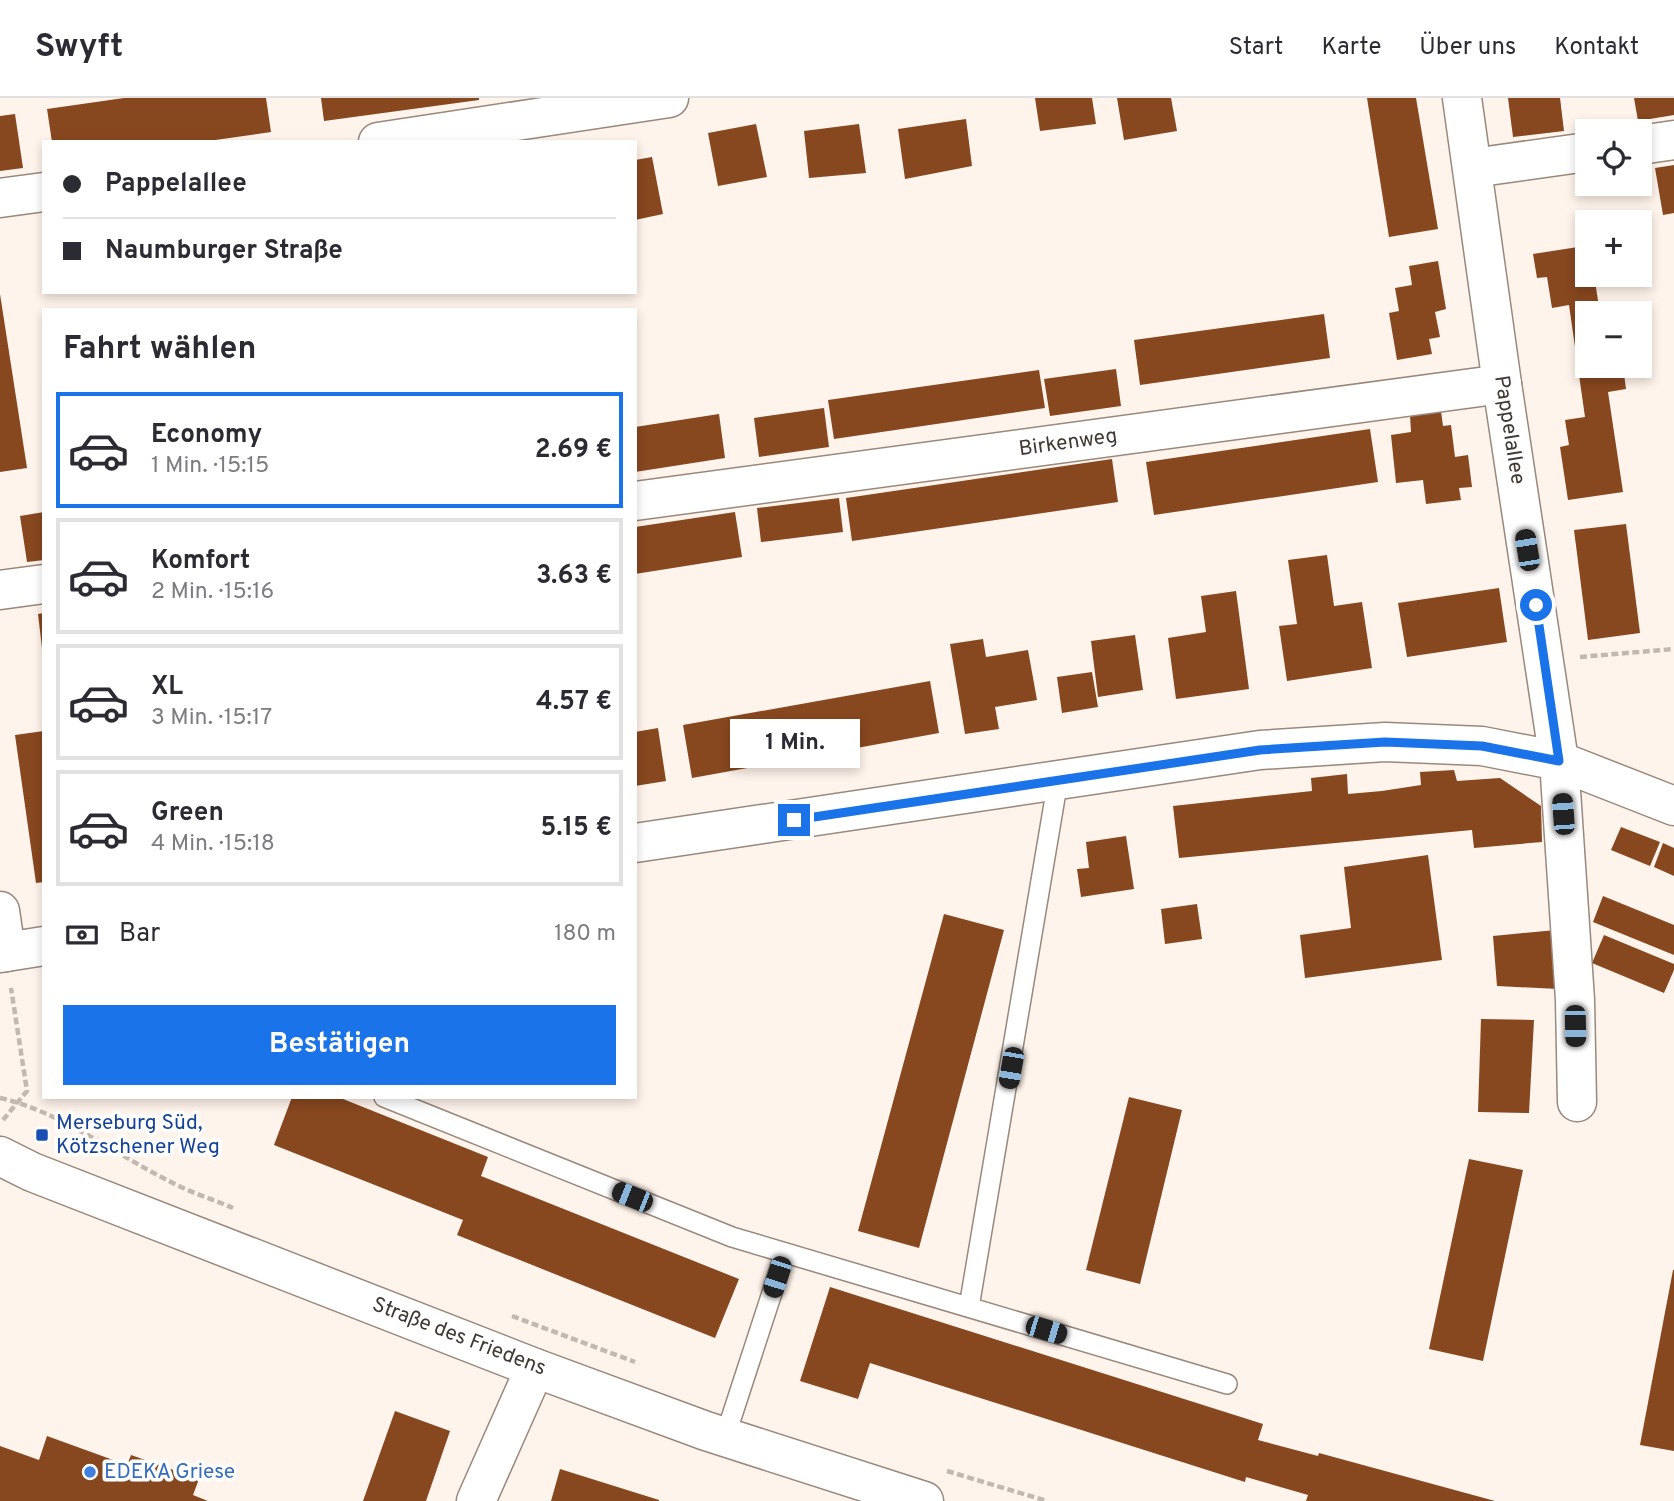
<!DOCTYPE html>
<html lang="de">
<meta charset="utf-8">
<style>
body{margin:0;font-family:Overpass,sans-serif;background:#f7f7f7;color:#2b2b33;height:100vh;display:flex;flex-direction:column;font-size:26px;white-space:nowrap}
*{box-sizing:border-box;margin:0}
p{font-size:23px;color:#7c7c81}
.icon{flex:none;width:38px;height:38px;fill:none;stroke:currentColor;stroke-width:2;stroke-linecap:round;stroke-linejoin:round}
.map{position:relative;flex:1;overflow:hidden}
.details{position:absolute;left:42px;top:210px;width:595px;height:791px;display:flex;flex-direction:column;background:#fff;border-radius:0px;box-shadow:0 4px 10px #0003}
.details>*{flex:none}
.guide{position:absolute;left:42px;top:42px;width:595px;height:154px;border-radius:0px;box-shadow:0 4px 10px #0003;display:grid;align-content:center;height:154px;padding:0 21px;background:#fff}
.controls{position:absolute;left:1575px;top:21px;display:grid;gap:14px}
.controls a{display:grid;place-items:center;width:77px;height:77px;border-radius:0px;background:#fff;box-shadow:0 4px 10px #0003;font-size:35px}
.end{position:absolute;width:32px;height:32px;margin:-16px;border:9px solid #1a73e8;background:#fff;box-shadow:0 0 0 4px #fff}
.from{border-radius:50%}
.bubble{position:absolute;height:49px;border-radius:0px;background:#fff;box-shadow:0 4px 10px #0003;font-size:23px;font-weight:700;line-height:49px;text-align:center}
.car{position:absolute;width:21px;height:42px;margin:-21px -10px;border-radius:9px;box-shadow:0 0 5px 2px #0007;background:linear-gradient(#222 24%,#8ab4d8 0 40%,#222 0 76%,#8ab4d8 0 86%,#222 0)}
.guide b{display:flex;align-items:center;gap:24px;height:66px;font-size:26px}
.guide b+b{border-top:2px solid #e1e1e2}
.guide i{width:18px;height:18px;background:#2b2b33}
ul{padding:0;list-style:none}
li{display:flex;align-items:center;gap:21px;height:116px;margin:0 14px 10px;padding:0 7px;border:4px solid #e1e1e2;border-radius:0px}
li div{flex:1}
li b{display:block;font-size:26px}
li em{font-style:normal;font-weight:700}
li.current{border-color:#1a73e8}
li>.icon{width:63px;height:63px;stroke-width:1.5}
h2{padding:0 21px;font-size:32px;line-height:84px}
.pay{display:flex;align-items:center;gap:18px;height:77px;padding:0 21px;font-size:26px}
.pay p{margin-inline-start:auto}
.cta{display:flex;gap:14px;margin-top:auto;padding:14px 21px}
.cta a{flex:1;height:80px;border-radius:0px;background:#1a73e8;color:#fff;font-size:28px;font-weight:700;line-height:80px;text-align:center}
header{display:flex;align-items:center;gap:42px;box-sizing:border-box;height:98px;padding:0 35px;background:#fff;border-bottom:2px solid #e1e1e2}
header strong{font-size:33px}
nav{display:flex;gap:38px;margin-inline-start:auto;font-size:24px}
.map>svg:first-child{display:block}
.building{fill:#87471f}
.lines{fill:none;stroke-linecap:round;stroke-linejoin:round}
.service-casing{stroke:#99887c;stroke-width:22}
.minor-casing{stroke:#99887c;stroke-width:41}
.tertiary-casing{stroke:#99887c;stroke-width:41}
.path{stroke:#c2b8b0;stroke-width:4.5;stroke-dasharray:7 3.5;stroke-linecap:butt}
.service{stroke:#fff;stroke-width:19}
.minor{stroke:#fff;stroke-width:38}
.tertiary{stroke:#fff;stroke-width:38}
.route{stroke:#1a73e8;stroke-width:9}
.transit-dot{fill:#1a4fb4;stroke:#fff;stroke-width:2.5}
.shop-dot{fill:#3f7fe0;stroke:#fff;stroke-width:2.5}
.labels{text-anchor:middle;dominant-baseline:central;stroke-width:7;stroke-linejoin:round;paint-order:stroke}
.street-label{font-size:21px;fill:#403933;stroke:#fff}
.transit-label{font-size:21px;fill:#164399;stroke:#fff;text-anchor:start}
.shop-label{font-size:21px;fill:#366cbe;stroke:#fff;text-anchor:start}
</style>
<header>
<strong>Swyft</strong>
<nav><a>Start</a><a>Karte</a><a>Über uns</a><a>Kontakt</a></nav>
</header>
<div class="map">
<svg width="1674" height="1403" viewBox="0 0 1674 1403">
<rect width="100%" height="100%" fill="#fff4eb"/>
<g class="building">
<path d="M266 0 271 34 201 44H52L47 11 124 0Z"/>
<path d="M321 0H479V2L324 23Z"/>
<path d="M1035 0H1092L1096 26 1040 33Z"/>
<path d="M1117 0H1171L1177 33 1124 42Z"/>
<path d="M1367 0H1416L1438 131 1389 139Z"/>
<path d="M1508 0H1560L1564 33 1513 39Z"/>
<path d="M1634 0H1674V17L1638 23Z"/>
<path d="M15 16 23 70 0 73V18Z"/>
<path d="M966 21 972 68 905 81 898 31Z"/>
<path d="M756 26 767 79 718 88 708 35Z"/>
<path d="M859 26 866 75 809 80 804 33Z"/>
<path d="M652 59 663 116 635 122V62Z"/>
<path d="M1674 67V115L1663 117 1655 70Z"/>
<path d="M1578 149 1581 174 1587 173V177H1594L1600 215H1587V268H1623L1626 291 1608 294 1623 394 1568 402 1560 349 1569 347 1565 322 1585 319 1569 207 1552 210 1547 179 1537 180 1533 156Z"/>
<path d="M1438 163 1446 211 1435 214 1440 239 1429 241 1432 256 1397 262 1389 215 1399 213 1395 190 1412 187 1409 168Z"/>
<path d="M0 196 27 370 0 374Z"/>
<path d="M1324 216 1330 260 1140 287 1134 242Z"/>
<path d="M1116 271 1121 308 1050 318 1044 281Z"/>
<path d="M1039 272 1045 310 834 341 828 302Z"/>
<path d="M824 310 829 349 759 359 754 320Z"/>
<path d="M1441 313 1443 328 1451 327 1455 359 1468 357 1472 389 1459 390 1461 402 1426 406 1423 382 1396 385 1391 337 1411 334 1410 317Z"/>
<path d="M719 316 725 360 635 374V329Z"/>
<path d="M1370 331 1378 384 1154 417 1146 364Z"/>
<path d="M1112 361 1118 404 852 443 846 400Z"/>
<path d="M839 400 843 434 761 444 757 410Z"/>
<path d="M44 414V462L27 464 20 418Z"/>
<path d="M735 414 742 459 635 476V429Z"/>
<path d="M1626 426 1640 535 1588 542 1574 432Z"/>
<path d="M1327 457 1334 508 1362 504 1372 570 1287 583 1279 528 1297 526 1288 462Z"/>
<path d="M1499 490 1507 544 1407 559 1398 505Z"/>
<path d="M1236 493 1249 591 1176 601 1168 540 1206 534 1201 498Z"/>
<path d="M44 515V550H42L38 516Z"/>
<path d="M1135 537 1143 592 1098 599 1091 543Z"/>
<path d="M983 541 986 559 1028 552 1037 602 995 609 999 631 965 636 950 546Z"/>
<path d="M1092 574 1098 609 1062 615 1057 579Z"/>
<path d="M930 583 939 635 692 680 683 627Z"/>
<path d="M658 630 666 683 635 688V634Z"/>
<path d="M44 633V784L36 785 15 637Z"/>
<path d="M1454 672 1457 683 1500 680 1541 708 1542 744 1474 750 1472 732 1179 760 1173 708 1312 693 1311 680 1347 676 1348 696 1382 693 1421 687 1420 674Z"/>
<path d="M1621 729 1660 744 1650 768 1611 752Z"/>
<path d="M1126 738 1134 791 1081 799 1077 771 1089 770 1086 744Z"/>
<path d="M1663 745 1674 750V778L1654 769Z"/>
<path d="M1428 757 1442 862 1305 880 1300 837 1351 830 1344 769Z"/>
<path d="M1603 798 1674 827V857L1593 824Z"/>
<path d="M1197 806 1202 841 1165 846 1161 811Z"/>
<path d="M944 816 1004 832 919 1150 858 1133Z"/>
<path d="M1556 832 1558 891 1497 888 1493 838Z"/>
<path d="M1604 837 1674 866V872L1664 895 1592 865Z"/>
<path d="M1481 921 1534 922 1529 1015 1478 1014Z"/>
<path d="M292 999H338L488 1059 481 1078 739 1181 715 1240 457 1137 463 1122 274 1047Z"/>
<path d="M1129 999 1182 1012 1140 1186 1086 1172Z"/>
<path d="M1469 1061 1523 1072 1483 1263 1429 1251Z"/>
<path d="M1673 1172H1674V1353L1640 1347Z"/>
<path d="M830 1189 1263 1326 1258 1342 1318 1358 1319 1355 1495 1403H1306L1308 1397 1246 1379 1245 1384 870 1265 858 1301 800 1283Z"/>
<path d="M395 1313 450 1333 426 1403H363Z"/>
<path d="M47 1338 127 1367 131 1357 199 1381 193 1397 208 1403H0V1348L39 1362Z"/>
<path d="M560 1371 659 1402V1403H551Z"/>
</g>
<g class="lines">
<defs>
<g id="service">
<path d="M384 999 732 1139 1227 1286"/>
<path d="M969 1209 1058 682"/>
<path d="M725 1339 785 1155"/>
</g>
<g id="minor">
<path d="M1462 0 1502 286 1559 663 1575 902 1577 1004"/>
<path d="M378 44 669 0"/>
<path d="M1640 47 1674 42"/>
<path d="M1473 70 1587 54"/>
<path d="M0 100 44 94"/>
<path d="M635 403 1502 286"/>
<path d="M0 492 44 486"/>
<path d="M635 745 1260 652 1385 644 1482 648 1559 663 1674 708"/>
<path d="M0 813 6 854"/>
<path d="M0 855 44 848"/>
<path d="M476 1403 535 1270"/>
</g>
<path id="tertiary" d="M0 1058 32 1074 535 1270 706 1333 924 1403"/>
</defs>
<use href="#service" class="service-casing"/>
<use href="#minor" class="minor-casing"/>
<use href="#tertiary" class="tertiary-casing"/>
<g class="path">
<path d="M1580 559 1674 551"/>
<path d="M0 1000C59 1013 115 1056 169 1083 189 1094 212 1101 233 1110"/>
<path d="M3 1022 27 993 11 890"/>
<path d="M512 1218 635 1264"/>
<path d="M947 1373 1047 1403"/>
</g>
<use href="#service" class="service"/>
<use href="#minor" class="minor"/>
<use href="#tertiary" class="tertiary"/>
</g>
<g class="lines">
<path class="route" d="M794 722 1260 652 1385 644 1482 648 1559 663 1536 507"/>
</g>
<rect class="transit-dot" x="35" y="1030" width="14" height="14" rx="3.5"/>
<circle class="shop-dot" cx="90" cy="1374" r="7"/>
<g class="labels">
<g class="street-label">
<text transform="translate(1509 332) rotate(81)">Pappelallee</text>
<text transform="translate(1068 345) rotate(-8)">Birkenweg</text>
<text transform="translate(459 1239) rotate(21)">Straße des Friedens</text>
</g>
<g class="transit-label">
<text x="56" y="1025">Merseburg Süd,<tspan x="56" dy="24">Kötzschener Weg</tspan></text>
</g>
<g class="shop-label">
<text x="104" y="1374">EDEKA Griese</text>
</g>
</g>
</svg>
<div class="controls">
<a><svg class="icon" aria-label="locate" viewBox="0 0 24 24"><circle cx="12" cy="12" r="6"/><path d="M12 2v4M12 18v4M2 12h4M18 12h4"/></svg></a>
<a>+</a>
<a>−</a>
</div>
<i class="end from" style="left:1536px;top:507px"></i>
<i class="end" style="left:794px;top:722px"></i>
<div class="bubble" style="left:730px;top:621px;width:130px">1 Min.</div>
<i class="car" style="left:1527px;top:452px;rotate:351deg"></i>
<i class="car" style="left:1563px;top:716px;rotate:356deg"></i>
<i class="car" style="left:1575px;top:928px;rotate:179deg"></i>
<i class="car" style="left:1011px;top:970px;rotate:190deg"></i>
<i class="car" style="left:632px;top:1099px;rotate:292deg"></i>
<i class="car" style="left:777px;top:1179px;rotate:198deg"></i>
<i class="car" style="left:1046px;top:1232px;rotate:107deg"></i>
<div class="guide">
<b><i class="from"></i>Pappelallee</b>
<b><i></i>Naumburger Straße</b>
</div>
<section class="details">
<h2>Fahrt wählen</h2>
<ul>
<li class="current"><svg class="icon" aria-label="car" viewBox="0 0 24 24"><path d="M5 17H2v-5l4-1 3-4h7l3 4 3 1v5h-3M9 17h6M6 11h13"/><circle cx="7" cy="17" r="2"/><circle cx="17" cy="17" r="2"/></svg><div><b>Economy</b><p>1 Min. · 15:15</p></div><em>2.69 €</em></li>
<li><svg class="icon" aria-label="car" viewBox="0 0 24 24"><path d="M5 17H2v-5l4-1 3-4h7l3 4 3 1v5h-3M9 17h6M6 11h13"/><circle cx="7" cy="17" r="2"/><circle cx="17" cy="17" r="2"/></svg><div><b>Komfort</b><p>2 Min. · 15:16</p></div><em>3.63 €</em></li>
<li><svg class="icon" aria-label="car" viewBox="0 0 24 24"><path d="M5 17H2v-5l4-1 3-4h7l3 4 3 1v5h-3M9 17h6M6 11h13"/><circle cx="7" cy="17" r="2"/><circle cx="17" cy="17" r="2"/></svg><div><b>XL</b><p>3 Min. · 15:17</p></div><em>4.57 €</em></li>
<li><svg class="icon" aria-label="car" viewBox="0 0 24 24"><path d="M5 17H2v-5l4-1 3-4h7l3 4 3 1v5h-3M9 17h6M6 11h13"/><circle cx="7" cy="17" r="2"/><circle cx="17" cy="17" r="2"/></svg><div><b>Green</b><p>4 Min. · 15:18</p></div><em>5.15 €</em></li>
</ul>
<div class="pay"><svg class="icon" aria-label="cash" viewBox="0 0 24 24"><path d="M3 7h18v10H3z"/><circle cx="12" cy="12" r="2"/></svg>Bar<p>180 m</p></div>
<div class="cta"><a>Bestätigen</a></div>
</section>
</div>
